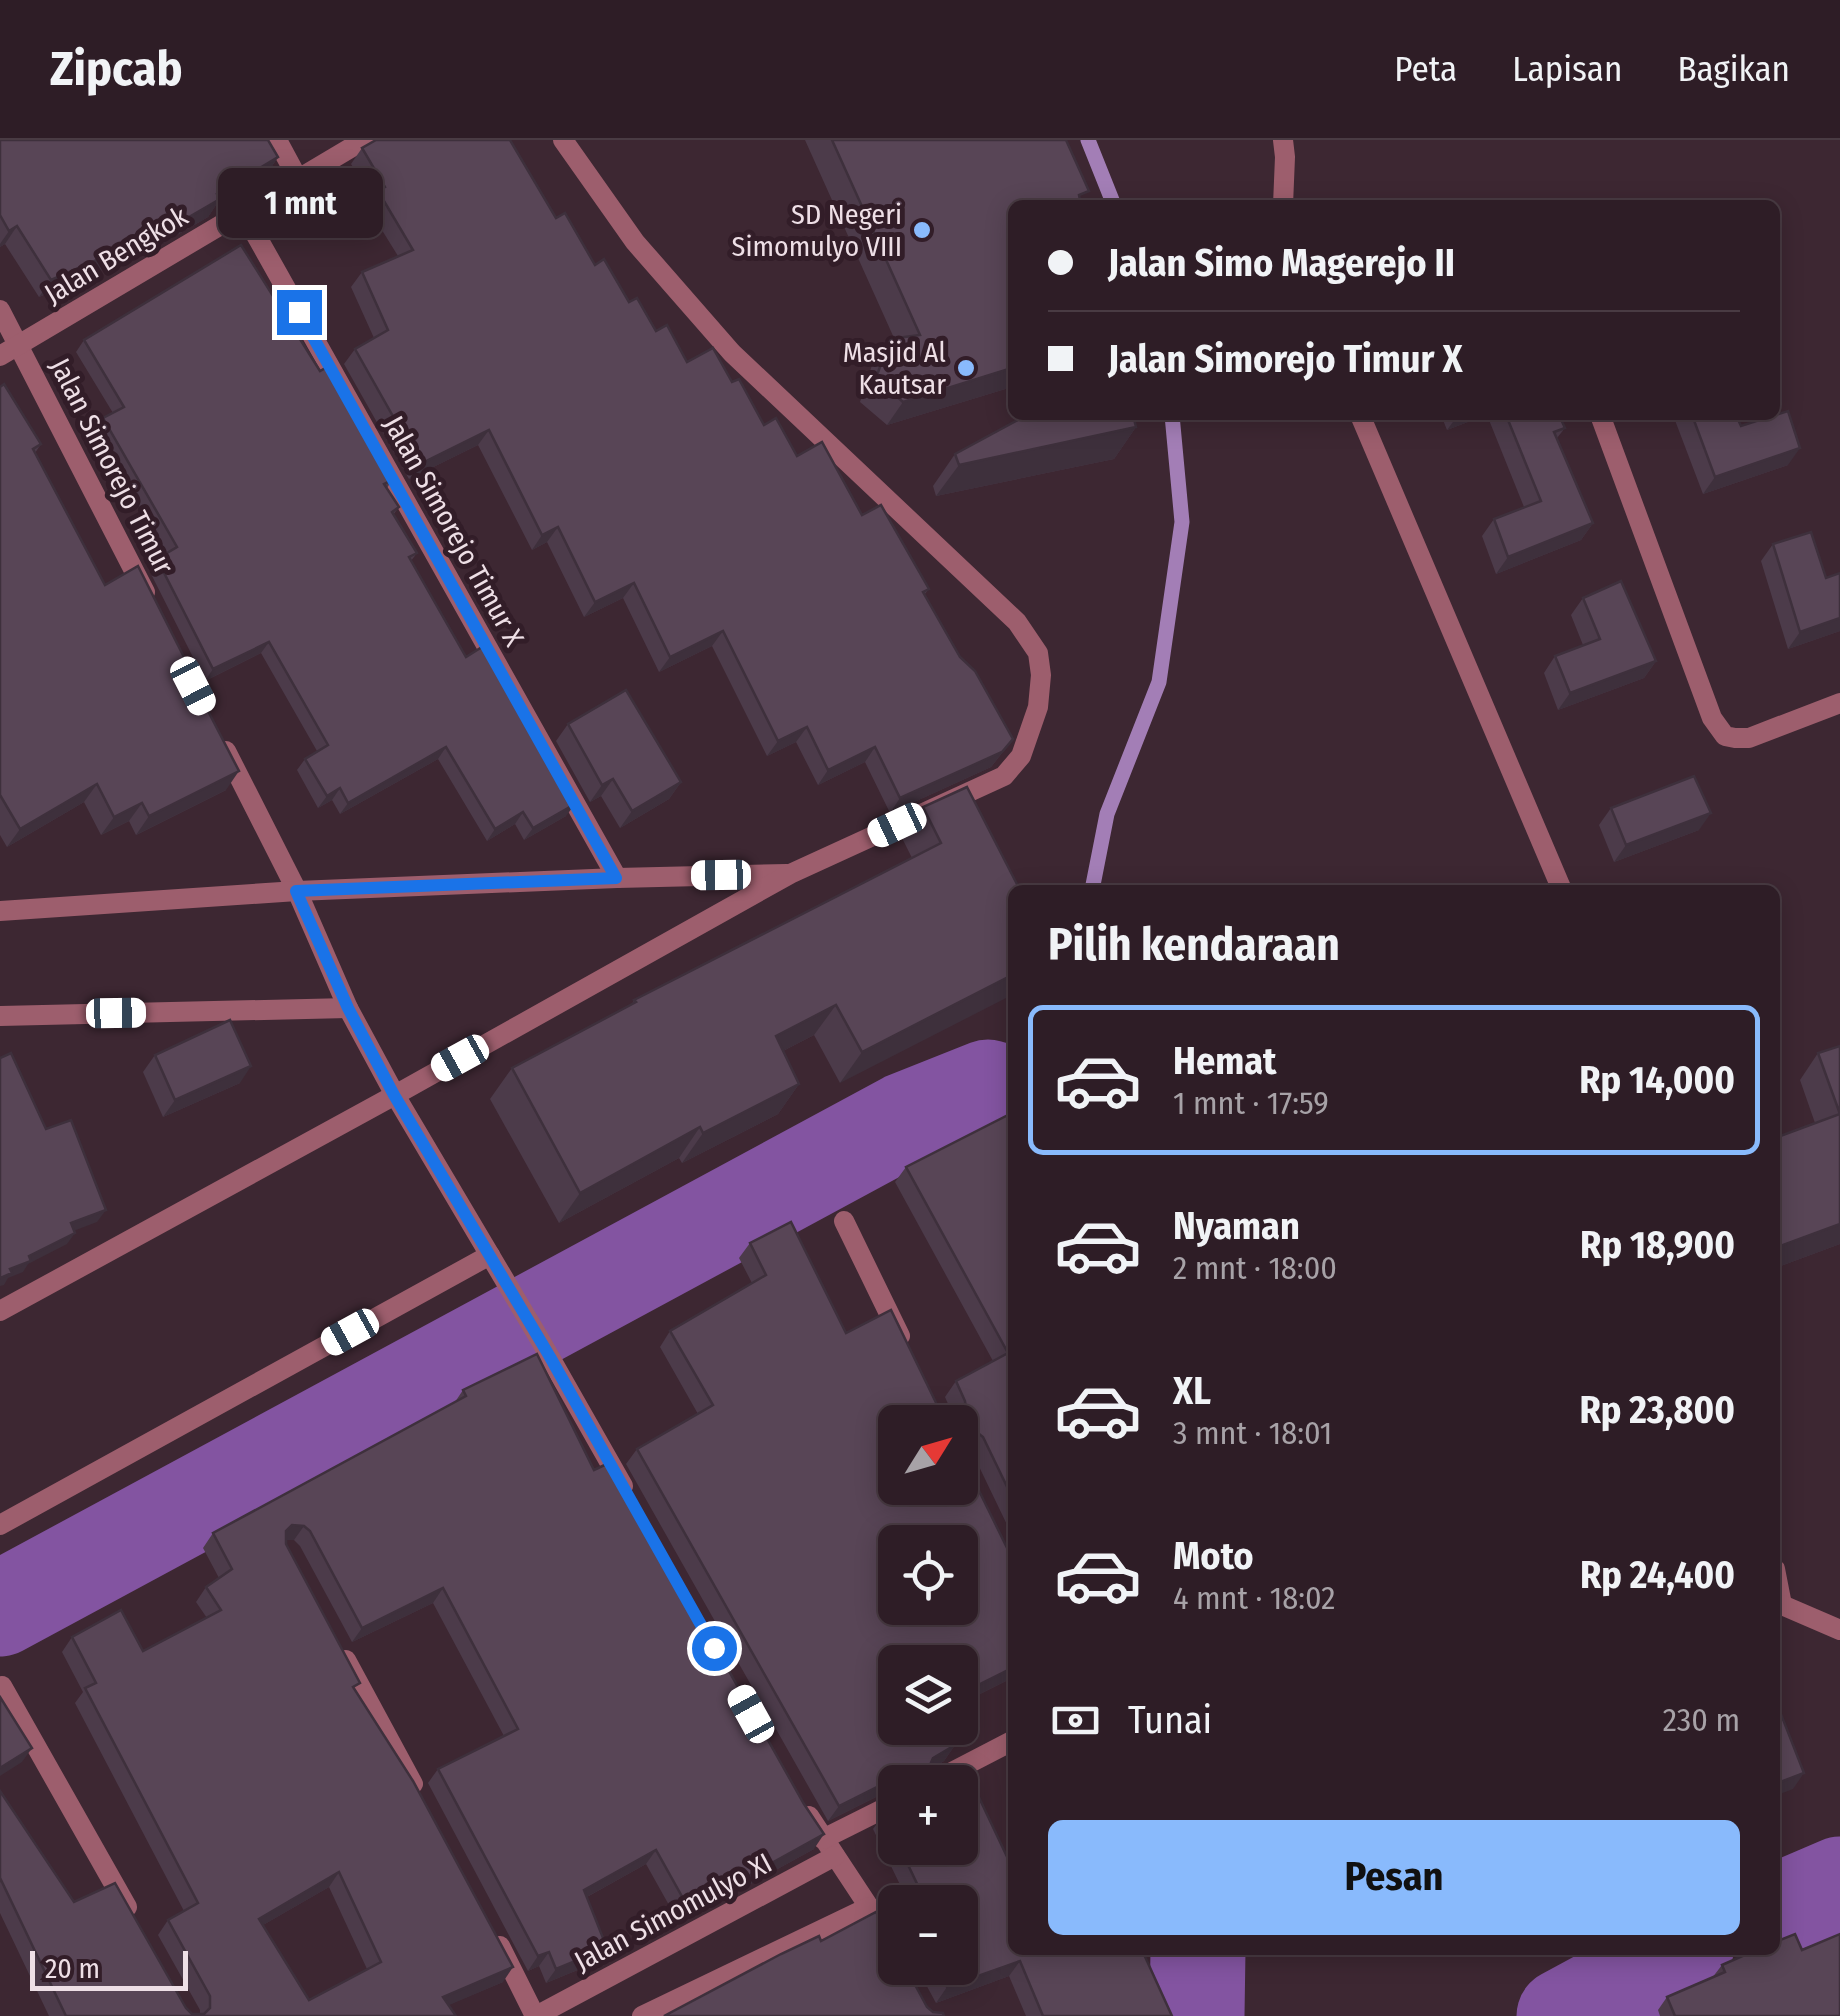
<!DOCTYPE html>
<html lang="id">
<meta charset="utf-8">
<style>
body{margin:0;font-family:"Fira Sans Condensed",sans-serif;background:#3a2a32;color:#f1f3f6;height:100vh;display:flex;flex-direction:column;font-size:38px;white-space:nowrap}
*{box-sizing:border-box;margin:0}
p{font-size:32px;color:#a7a2a7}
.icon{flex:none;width:55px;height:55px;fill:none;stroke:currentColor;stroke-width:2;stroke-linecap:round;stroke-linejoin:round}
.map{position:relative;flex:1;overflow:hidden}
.drawer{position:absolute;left:1008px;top:745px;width:772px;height:1070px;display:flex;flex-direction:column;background:#2e1d26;border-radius:15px;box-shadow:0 5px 25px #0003,0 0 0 2px #493b43}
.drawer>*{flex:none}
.hud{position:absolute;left:1008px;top:60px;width:772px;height:220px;border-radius:15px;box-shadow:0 5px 25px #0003,0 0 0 2px #493b43;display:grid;align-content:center;height:220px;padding:0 40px;background:#2e1d26}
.needle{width:65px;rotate:53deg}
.fabs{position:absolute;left:878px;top:1265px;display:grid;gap:20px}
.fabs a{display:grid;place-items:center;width:100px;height:100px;border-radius:15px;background:#2e1d26;box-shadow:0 5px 25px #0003,0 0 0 2px #493b43;font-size:50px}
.scale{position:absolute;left:30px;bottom:25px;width:158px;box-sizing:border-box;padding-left:10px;border:5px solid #eedfe6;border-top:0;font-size:28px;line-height:35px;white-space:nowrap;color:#eedfe6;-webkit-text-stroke:8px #321d28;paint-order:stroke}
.end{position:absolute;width:45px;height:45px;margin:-22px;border:12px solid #1a73e8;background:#fff;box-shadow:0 0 0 5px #fff}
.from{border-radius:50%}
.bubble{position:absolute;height:70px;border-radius:15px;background:#2e1d26;box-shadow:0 5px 25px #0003,0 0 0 2px #493b43;font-size:32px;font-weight:700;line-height:70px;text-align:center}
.car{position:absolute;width:30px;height:60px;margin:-30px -15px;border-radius:12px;box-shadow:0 0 8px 2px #0007;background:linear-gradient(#fff 24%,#345 0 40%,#fff 0 76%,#345 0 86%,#fff 0)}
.hud b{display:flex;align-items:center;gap:35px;height:95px;font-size:38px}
.hud b+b{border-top:2px solid #493b43}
.hud i{width:25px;height:25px;background:#f1f3f6}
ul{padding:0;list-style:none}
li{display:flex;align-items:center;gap:30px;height:150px;margin:0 20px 15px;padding:0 20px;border:5px solid transparent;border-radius:15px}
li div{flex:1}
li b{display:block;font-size:38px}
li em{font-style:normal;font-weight:700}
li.active{border-color:#89bafc}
li>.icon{width:90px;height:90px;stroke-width:1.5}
h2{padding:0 40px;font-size:45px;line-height:120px}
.pay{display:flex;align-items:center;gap:25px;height:110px;padding:0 40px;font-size:38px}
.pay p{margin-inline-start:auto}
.primary-button{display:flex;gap:20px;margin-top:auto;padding:20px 40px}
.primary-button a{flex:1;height:115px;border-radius:15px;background:#89bafc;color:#111;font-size:40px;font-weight:700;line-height:115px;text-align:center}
header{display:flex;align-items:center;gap:60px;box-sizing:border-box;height:140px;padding:0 50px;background:#2e1d26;border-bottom:2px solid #493b43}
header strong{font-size:48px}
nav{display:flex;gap:55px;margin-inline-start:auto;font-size:35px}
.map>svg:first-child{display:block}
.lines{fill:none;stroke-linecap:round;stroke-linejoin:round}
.stream{stroke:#a37eb6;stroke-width:15}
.river{stroke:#8354a1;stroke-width:95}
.lane{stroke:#9d5e6d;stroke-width:20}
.street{stroke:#9d5e6d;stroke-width:20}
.wall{fill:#4c3b4a;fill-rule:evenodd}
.shaded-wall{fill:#3e303c}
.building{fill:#584556;stroke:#3e303c;stroke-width:2.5;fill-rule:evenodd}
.route{stroke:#1a73e8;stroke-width:12}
.poi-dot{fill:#89bafc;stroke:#321d28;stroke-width:4}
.labels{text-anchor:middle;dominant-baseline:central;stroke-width:10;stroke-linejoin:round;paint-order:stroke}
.poi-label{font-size:28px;fill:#eedfe6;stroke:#321d28;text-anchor:end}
.street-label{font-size:28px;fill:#eedfe6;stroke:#321d28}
</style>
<header>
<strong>Zipcab</strong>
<nav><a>Peta</a><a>Lapisan</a><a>Bagikan</a></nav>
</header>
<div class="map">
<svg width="1840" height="1876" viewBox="0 0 1840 1876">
<rect width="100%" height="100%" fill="#3d2732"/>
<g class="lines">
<g class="stream">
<path d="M1088 0 1114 65"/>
<path d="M1092 750 1107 674 1159 542 1182 382 1172 275"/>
</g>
<g class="river">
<path d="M0 1469 905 980 988 947 1012 954"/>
<path d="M1775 1772 1840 1744"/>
<path d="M1197 1876 1198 1810"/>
<path d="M1564 1876 1686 1810"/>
</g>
<g class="lane">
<path d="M1283 0 1285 17 1283 65"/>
<path d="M1360 275 1562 750"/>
<path d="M1600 275 1712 578 1725 596 1735 598H1749L1840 563"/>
</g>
<g class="street">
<path d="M277 0 298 39"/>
<path d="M243 72 617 738"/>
<path d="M0 170 145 452"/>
<path d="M0 216 364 0"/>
<path d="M226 611 297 751 348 868 395 955 539 1198 623 1346"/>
<path d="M0 771 297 751 617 738 787 734"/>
<path d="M0 876 348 868"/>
<path d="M844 1081 900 1196"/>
<path d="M0 1171 395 955 790 734 1004 636 1021 616 1038 567 1041 535 1038 513 1017 482 732 213 635 102 563 0"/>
<path d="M0 1385 490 1115"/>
<path d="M1775 1429 1782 1465"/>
<path d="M1775 1465H1782L1840 1490"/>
<path d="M346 1520 413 1644"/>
<path d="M2 1546 127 1767"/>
<path d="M933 1642 1012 1601"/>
<path d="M809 1676 869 1767 895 1814"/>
<path d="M823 1699 895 1663"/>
<path d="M500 1806 535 1876"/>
<path d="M536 1876 835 1716"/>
<path d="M642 1876 869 1767"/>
</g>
</g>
<g class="wall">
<path d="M0 0 278 17 266 35 216 65 208 77 158 106 39 157 5 104 0 107Z"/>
<path d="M805 0H1066L1012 65V247L887 285 860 262 873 222 890 199 894 198Z"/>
<path d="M362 8 556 78 595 125 656 191 687 222 732 242 764 285 862 375 929 449 924 455 960 517 1013 599 991 627 890 673 865 622 818 645 796 602 767 616 712 506 659 532 623 458 584 477 547 402 532 410 478 305 409 339 344 224 355 209 374 198 351 147 362 132 398 116 367 66 372 58 351 24Z"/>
<path d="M84 200 320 231 392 340 387 348 399 367 393 375 417 413 411 421 466 517 566 676 524 700 515 684 487 701 438 619 340 674 332 660 318 668 297 630 305 619 317 611 261 513 205 541 149 430 157 419 166 413 95 290 103 278 113 273 76 212Z"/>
<path d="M0 247 41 304 35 313 105 445 191 538 226 650 136 695 129 681 101 695 84 662 7 707 0 695Z"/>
<path d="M1441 275H1486L1447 290Z"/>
<path d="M1487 275H1559L1565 288 1557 298 1593 383 1581 400 1496 434 1482 396 1494 379 1524 367Z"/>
<path d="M1673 275H1736L1741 286 1788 325 1703 354Z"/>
<path d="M1136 287 1114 319 936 356 933 346 955 314Z"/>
<path d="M1773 404 1826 438 1840 433V491L1788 509 1761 421Z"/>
<path d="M1583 458 1656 521 1644 538 1558 570 1544 533 1555 516 1583 505 1571 475Z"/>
<path d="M568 584 681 642 669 659 620 688 601 656 590 662 556 601Z"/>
<path d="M923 667 1020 750 840 943 814 895 783 911 799 944 778 974 682 1023 679 1018 559 1083 490 959 512 928 632 864 634 860 912 718 902 698Z"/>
<path d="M1611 668 1699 690 1614 722 1599 685Z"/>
<path d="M1840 906V1104L1775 1128V998L1815 983 1800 940 1818 913Z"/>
<path d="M155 915 240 943 163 977 143 932Z"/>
<path d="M1012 973V1395L972 1312 960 1305V1282H895V1348H960V1312L1012 1418V1538L960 1564V1522H895V1588H951L947 1590 955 1605 944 1621 931 1629V1632L937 1639 944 1640 966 1630 1011 1725 1012 1724V1810H1142L1172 1876H1026L1009 1836 936 1863 917 1828H960V1762H899L906 1757 873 1689 884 1674 895 1668V1708H960V1642H895V1650H890L828 1681 626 1324 637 1309 698 1274 660 1207 670 1191 752 1143 739 1118 750 1103 791 1082 846 1193 891 1170 941 1273 951 1280H955L945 1257 956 1241 993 1221 895 1042 906 1027ZM895 1402H960V1468H895Z"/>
<path d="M463 1250 594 1330 814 1709 679 1783 646 1724 587 1757 607 1808 597 1822 546 1843 539 1826 528 1831 428 1643 438 1629 504 1596 433 1463 352 1502 300 1406 294 1400H286V1404L355 1550 503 1842 448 1865 456 1876H49L0 1773V1651L74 1762 192 1874H200V1870L158 1795 168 1780 184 1771 75 1563 83 1552 62 1512 72 1497 143 1511 207 1478 196 1462 206 1447 219 1438 203 1408 213 1393 455 1262ZM329 1747 367 1829 309 1860 263 1785Z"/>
<path d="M895 1768V1786L890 1776Z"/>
<path d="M1802 1810 1840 1876H1660L1658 1870 1667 1857 1712 1838 1722 1825Z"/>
</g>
<g class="shaded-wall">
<path d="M278 17 266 35 216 65 208 77 158 106 39 157 51 140 217 54Z"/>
<path d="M17 86 5 104 0 107V104L9 91Z"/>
<path d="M1012 228V247L887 285 903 262Z"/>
<path d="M1458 275H1486L1447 290Z"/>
<path d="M1136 287 1114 319 936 356 959 325Z"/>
<path d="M489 290 478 305 409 339 420 324Z"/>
<path d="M1800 308 1788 325 1703 354 1715 337Z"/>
<path d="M1593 383 1581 400 1496 434 1508 417Z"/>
<path d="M558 387 547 402 532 410 542 395Z"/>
<path d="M634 443 623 458 584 477 595 462Z"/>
<path d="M1840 478V491L1788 509 1800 492Z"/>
<path d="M723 491 712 506 659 532 670 517Z"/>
<path d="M269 502 261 513 205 541 213 529Z"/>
<path d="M1656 521 1644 538 1558 570 1570 553Z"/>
<path d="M807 587 796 602 767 616 778 601Z"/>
<path d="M1013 599 991 627 890 673 900 658Z"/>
<path d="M446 607 438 619 340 674 348 663Z"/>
<path d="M875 607 865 622 818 645 828 630Z"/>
<path d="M239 631 226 650 136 695 149 676Z"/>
<path d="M613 639 601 656 590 662 602 645Z"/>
<path d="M681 642 669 659 620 688 632 671Z"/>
<path d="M97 644 84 662 7 707 20 689Z"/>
<path d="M340 648 332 660 318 668 327 656Z"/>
<path d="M142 663 129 681 101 695 114 677Z"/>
<path d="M575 664 566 676 524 700 533 688Z"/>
<path d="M523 672 515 684 487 701 495 689Z"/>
<path d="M1711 673 1699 690 1614 722 1626 705Z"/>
<path d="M1012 835V855L840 943 862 912Z"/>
<path d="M836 865 814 895 754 926 776 896Z"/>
<path d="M251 926 240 943 163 977 175 960Z"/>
<path d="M799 944 778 974 682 1023 703 993Z"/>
<path d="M700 987 679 1018 559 1083 580 1053Z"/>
<path d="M106 1070 97 1082 63 1095 71 1083Z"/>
<path d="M1840 1084V1104L1775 1128V1108Z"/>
<path d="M75 1093 67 1104 28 1124 23 1132 8 1138 4 1145 0 1146V1138L10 1129 29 1116Z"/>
<path d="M973 1289 962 1304 960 1305V1294L966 1290Z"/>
<path d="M292 1385 304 1386 294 1400H282L286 1391Z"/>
<path d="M443 1448 433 1463 352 1502 362 1488Z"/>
<path d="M1012 1528V1538L960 1564V1554Z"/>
<path d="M955 1605 944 1621 922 1634 933 1618Z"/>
<path d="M32 1608 22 1622 0 1636V1628Z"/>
<path d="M1804 1633 1793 1649 1775 1656V1644Z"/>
<path d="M908 1634 902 1642H895V1650H890L828 1681 839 1666 901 1635Z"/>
<path d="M824 1694 814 1709 679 1783 689 1769Z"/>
<path d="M656 1710 646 1724 574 1764 584 1750Z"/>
<path d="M339 1732 329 1747 249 1793 259 1779Z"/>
<path d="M607 1808 597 1822 546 1843 556 1829Z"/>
<path d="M549 1812 539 1826 528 1831 538 1816Z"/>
<path d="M1020 1821 1009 1836 936 1863 947 1847Z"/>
<path d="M513 1827 503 1842 433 1872 443 1857Z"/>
</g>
<g class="building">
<path d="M0 0H268L278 17 217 54 220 59 170 88 51 140 17 86 9 91 0 75Z"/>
<path d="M376 0H510L556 78 565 73 595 125 604 119 629 162 637 158 656 191 667 185 687 222 713 208 732 242 739 239 764 285 776 278 797 316 822 302 862 375 881 365 929 449 923 452 960 517 975 531 1013 599 1002 612 900 658 875 607 828 630 807 587 778 601 723 491 670 517 634 443 595 462 558 387 542 395 489 290 420 324 355 209 388 190 362 132 413 110 378 51 385 47 362 8Z"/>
<path d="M832 0H1066L1089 51 1079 55 1081 65H1012V228L903 262 876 238 890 199 920 195Z"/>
<path d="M241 105 320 231 329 226 392 340 384 344 399 367 392 372 417 413 409 417 466 517 482 507 575 664 533 688 523 672 495 689 446 607 348 663 340 648 327 656 305 619 328 605 269 502 213 529 157 419 177 407 103 278 124 267 84 200Z"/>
<path d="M4 244 41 304 33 309 105 445 138 426 193 535 190 536 239 631 149 676 142 663 114 677 97 644 20 689 0 655V247Z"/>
<path d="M1788 271 1800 308 1715 337 1692 275H1736L1741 286Z"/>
<path d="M1027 275H1133L1136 287 959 325 955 314Z"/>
<path d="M1506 275H1559L1565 288 1554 292 1593 383 1508 417 1494 379 1541 361Z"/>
<path d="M1811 392 1826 438 1840 433V478L1800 492 1773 404Z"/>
<path d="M1621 441 1656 521 1570 553 1555 516 1600 499 1583 458Z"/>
<path d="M626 550 681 642 632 671 613 639 602 645 568 584Z"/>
<path d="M1694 636 1711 673 1626 705 1611 668Z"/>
<path d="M967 647 1020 750H1012V835L862 912 836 865 776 896 799 944 703 993 700 987 580 1053 512 928 636 862 634 860 941 703 923 667Z"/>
<path d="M230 880 251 926 175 960 155 915Z"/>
<path d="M1840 906V1084L1775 1108V998L1840 974 1818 913Z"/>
<path d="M11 913 46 989 71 980 106 1070 71 1083 75 1093 29 1116 31 1121 10 1129 12 1133 0 1138V918Z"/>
<path d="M1012 973V1357L983 1297 973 1289 966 1290 960 1294V1282H895V1348H960V1312L1012 1418V1528L960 1554V1522H895V1588H946L955 1605 933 1618 930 1625 931 1632 937 1639 944 1640 966 1630 1011 1725 1012 1724V1810H1142L1172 1876H1043L1020 1821 947 1847 937 1828H960V1762H902L900 1760 920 1750 900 1708H960V1642H918L908 1634 901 1635 839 1666 637 1309 713 1265 670 1191 766 1135 750 1103 791 1082 846 1193 891 1170 941 1273 951 1280 958 1279 964 1275 966 1268 965 1261 956 1241 1008 1213 906 1027ZM895 1402H960V1468H895Z"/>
<path d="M537 1214 594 1330 611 1322 804 1664 824 1694 689 1769 656 1710 584 1750 607 1808 556 1829 549 1812 538 1816 438 1629 518 1589 443 1448 362 1488 310 1391 304 1386 292 1385 286 1391V1404L360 1543 353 1547 413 1641 513 1827 443 1857 456 1876H66L1 1740 0 1741V1651L74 1762 115 1743 186 1868 192 1874H204L210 1868V1856L168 1780 198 1763 85 1548 96 1543 72 1497 121 1470 143 1511 221 1470 206 1447 232 1429 213 1393 466 1256 463 1250ZM339 1732 381 1822 309 1860 259 1779Z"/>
<path d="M0 1557 32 1608 0 1628Z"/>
<path d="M1775 1559 1804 1633 1775 1644Z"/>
<path d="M895 1668V1696L884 1674Z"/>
<path d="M876 1772 895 1806V1828H906L927 1867 933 1872 943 1873 944 1876H664L781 1814 819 1796 821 1801Z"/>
<path d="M1795 1794 1802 1810 1840 1794V1876H1675L1667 1857 1725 1832 1722 1825 1756 1810H1775V1802Z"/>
</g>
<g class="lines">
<path class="route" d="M299 172 616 738 296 751 348 868 394 955 550 1217 714 1508"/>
</g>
<g class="poi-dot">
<circle cx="922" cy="90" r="10"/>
<circle cx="966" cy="228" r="10"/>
</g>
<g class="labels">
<g class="poi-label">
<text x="902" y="74">SD Negeri<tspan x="902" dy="32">Simomulyo VIII</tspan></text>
<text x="946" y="212">Masjid Al<tspan x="946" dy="32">Kautsar</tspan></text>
</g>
<g class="street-label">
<text transform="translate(116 115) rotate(-31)">Jalan Bengkok</text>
<text transform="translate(112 326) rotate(63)">Jalan Simorejo Timur</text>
<text transform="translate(454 391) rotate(61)">Jalan Simorejo Timur X</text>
<text transform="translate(673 1772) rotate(-28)">Jalan Simomulyo XI</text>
</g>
</g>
</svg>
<div class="fabs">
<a><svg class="needle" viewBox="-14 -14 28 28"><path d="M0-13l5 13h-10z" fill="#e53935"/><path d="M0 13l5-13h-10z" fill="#a7a2a7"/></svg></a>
<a><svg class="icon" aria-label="locate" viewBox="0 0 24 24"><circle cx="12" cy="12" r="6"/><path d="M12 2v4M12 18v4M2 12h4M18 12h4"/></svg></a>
<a><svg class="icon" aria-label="layers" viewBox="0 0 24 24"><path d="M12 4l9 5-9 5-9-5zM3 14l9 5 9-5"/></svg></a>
<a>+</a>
<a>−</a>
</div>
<div class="scale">20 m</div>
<i class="end from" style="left:714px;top:1508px"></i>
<i class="end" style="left:299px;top:172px"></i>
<div class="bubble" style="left:218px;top:28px;width:165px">1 mnt</div>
<i class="car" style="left:193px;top:546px;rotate:153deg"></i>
<i class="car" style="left:897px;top:685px;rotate:245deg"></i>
<i class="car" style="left:721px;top:735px;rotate:269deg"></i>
<i class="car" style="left:116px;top:873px;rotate:89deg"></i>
<i class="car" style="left:460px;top:918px;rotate:241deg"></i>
<i class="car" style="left:350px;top:1192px;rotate:241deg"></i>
<i class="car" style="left:751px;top:1574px;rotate:331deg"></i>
<div class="hud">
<b><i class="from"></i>Jalan Simo Magerejo II</b>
<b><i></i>Jalan Simorejo Timur X</b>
</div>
<section class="drawer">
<h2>Pilih kendaraan</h2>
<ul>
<li class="active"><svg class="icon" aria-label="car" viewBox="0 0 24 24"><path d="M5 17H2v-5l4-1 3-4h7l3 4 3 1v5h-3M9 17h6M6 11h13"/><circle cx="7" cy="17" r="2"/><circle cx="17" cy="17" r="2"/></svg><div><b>Hemat</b><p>1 mnt · 17:59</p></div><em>Rp 14,000</em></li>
<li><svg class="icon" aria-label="car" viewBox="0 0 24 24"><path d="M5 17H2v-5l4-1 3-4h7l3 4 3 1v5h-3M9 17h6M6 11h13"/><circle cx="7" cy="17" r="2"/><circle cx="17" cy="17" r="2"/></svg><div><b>Nyaman</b><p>2 mnt · 18:00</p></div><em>Rp 18,900</em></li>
<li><svg class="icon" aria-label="car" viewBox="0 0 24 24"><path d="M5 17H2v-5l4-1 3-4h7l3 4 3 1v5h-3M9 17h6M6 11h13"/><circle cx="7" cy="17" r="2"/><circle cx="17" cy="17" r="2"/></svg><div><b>XL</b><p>3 mnt · 18:01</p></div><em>Rp 23,800</em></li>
<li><svg class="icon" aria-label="car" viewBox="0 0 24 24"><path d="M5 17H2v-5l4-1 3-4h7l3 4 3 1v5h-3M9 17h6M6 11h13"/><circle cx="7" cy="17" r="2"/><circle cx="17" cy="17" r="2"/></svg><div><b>Moto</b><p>4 mnt · 18:02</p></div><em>Rp 24,400</em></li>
</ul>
<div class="pay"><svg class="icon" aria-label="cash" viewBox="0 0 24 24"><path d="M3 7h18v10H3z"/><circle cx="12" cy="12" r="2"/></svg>Tunai<p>230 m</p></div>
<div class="primary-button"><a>Pesan</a></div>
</section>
</div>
